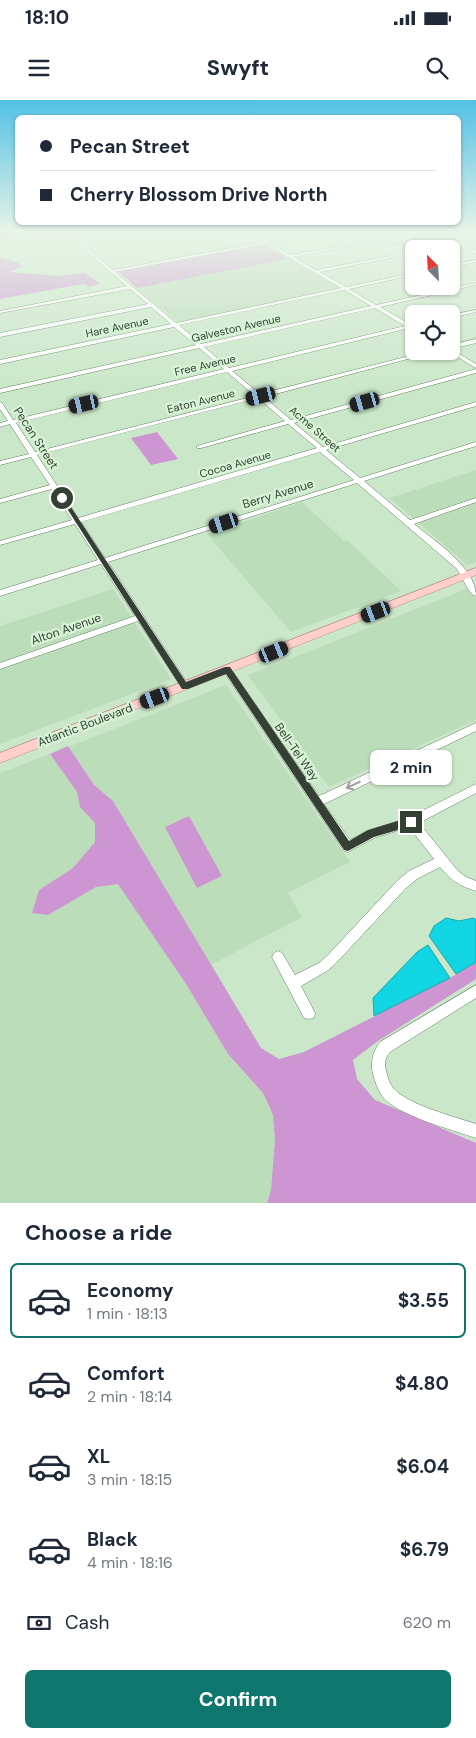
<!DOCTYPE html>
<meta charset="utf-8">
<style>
body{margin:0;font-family:"DM Sans",sans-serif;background:#f6f6f7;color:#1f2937;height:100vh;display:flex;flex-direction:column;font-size:19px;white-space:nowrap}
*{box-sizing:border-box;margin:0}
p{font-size:16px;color:#747a83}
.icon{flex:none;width:28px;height:28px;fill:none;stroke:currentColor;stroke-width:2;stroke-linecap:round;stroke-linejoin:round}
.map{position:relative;height:1103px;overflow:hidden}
.side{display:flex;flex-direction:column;background:#fff;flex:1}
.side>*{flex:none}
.hud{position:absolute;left:15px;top:15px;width:446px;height:110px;border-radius:8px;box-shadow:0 1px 4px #0004;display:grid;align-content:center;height:110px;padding:0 25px;background:#fff}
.needle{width:32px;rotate:336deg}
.controls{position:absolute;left:405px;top:140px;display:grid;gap:10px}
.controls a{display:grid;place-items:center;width:55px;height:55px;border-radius:8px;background:#fff;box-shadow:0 1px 4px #0004;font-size:25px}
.end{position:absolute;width:22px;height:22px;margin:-11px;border:6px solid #354034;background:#fff;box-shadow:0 0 0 2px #fff}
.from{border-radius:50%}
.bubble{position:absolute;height:35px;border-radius:8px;background:#fff;box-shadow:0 1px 4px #0004;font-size:16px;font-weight:700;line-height:35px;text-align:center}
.car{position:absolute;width:15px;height:30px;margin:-15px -8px;border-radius:6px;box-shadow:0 0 4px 1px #0007;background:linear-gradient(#222 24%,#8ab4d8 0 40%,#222 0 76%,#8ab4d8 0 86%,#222 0)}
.hud b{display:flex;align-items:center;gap:18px;height:48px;font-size:19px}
.hud b+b{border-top:1px solid #e0e1e3}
.hud i{width:12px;height:12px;background:#1f2937}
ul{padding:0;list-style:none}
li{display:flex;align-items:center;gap:15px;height:75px;margin:0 10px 8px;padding:0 15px;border:2px solid transparent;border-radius:8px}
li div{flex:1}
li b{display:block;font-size:19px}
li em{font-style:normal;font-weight:700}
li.on{border-color:#0f766e}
li>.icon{width:45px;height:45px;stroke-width:1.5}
h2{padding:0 25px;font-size:22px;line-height:60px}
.pay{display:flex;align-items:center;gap:12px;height:55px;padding:0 25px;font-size:19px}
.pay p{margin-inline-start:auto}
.primary-button{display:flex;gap:10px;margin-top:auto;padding:10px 25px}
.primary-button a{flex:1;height:58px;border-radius:8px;background:#0f766e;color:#fff;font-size:20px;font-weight:700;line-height:58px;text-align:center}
.status{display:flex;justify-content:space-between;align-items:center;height:35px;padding:0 25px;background:#fff;direction:ltr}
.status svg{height:14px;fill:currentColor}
header{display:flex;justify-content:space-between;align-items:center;height:65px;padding:0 25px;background:#fff;font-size:22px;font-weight:700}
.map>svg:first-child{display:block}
.built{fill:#bcddba}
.green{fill:#ce95d3}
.water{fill:#12d5e3;stroke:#1ca8ae}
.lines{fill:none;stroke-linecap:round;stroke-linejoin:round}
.stream{stroke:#1ca8ae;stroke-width:1}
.river{fill:#12d5e3;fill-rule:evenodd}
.minor-casing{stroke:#647d62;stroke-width:1}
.major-casing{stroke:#b88881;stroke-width:1}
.minor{fill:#fff;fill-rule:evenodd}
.major{fill:#fecfcc;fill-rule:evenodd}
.oneway{stroke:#9aa09a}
.route{fill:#354034}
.labels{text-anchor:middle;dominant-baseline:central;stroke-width:4.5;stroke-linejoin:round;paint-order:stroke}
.far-street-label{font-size:11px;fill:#354034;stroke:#d8f4d6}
.street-label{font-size:12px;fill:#354034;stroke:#d8f4d6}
</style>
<div class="status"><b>18:10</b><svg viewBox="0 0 49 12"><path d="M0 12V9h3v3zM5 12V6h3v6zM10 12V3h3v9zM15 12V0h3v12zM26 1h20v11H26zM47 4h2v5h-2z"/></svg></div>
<header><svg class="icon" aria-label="menu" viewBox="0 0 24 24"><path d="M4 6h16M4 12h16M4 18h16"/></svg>Swyft<svg class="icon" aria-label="search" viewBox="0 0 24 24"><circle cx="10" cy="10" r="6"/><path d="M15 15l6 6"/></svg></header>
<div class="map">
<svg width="476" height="1103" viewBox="0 0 476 1103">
<rect width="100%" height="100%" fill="#cbe7c9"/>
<g class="built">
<path d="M288 159 339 188 178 222 137 188Z"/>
<path d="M476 370V462L467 465 390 398Z"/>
<path d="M302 402 344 441 347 440 401 491 291 532 207 434Z"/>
<path d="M113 489 171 579 0 644V526Z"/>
<path d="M467 489 476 498V620L329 687 248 575Z"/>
<path d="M226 585 350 762 288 793 302 817 211 865 113 701 94 685 68 647Z"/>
<path d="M50 654 77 692 80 707 95 723V742L73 768 39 790 48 815 96 787 118 783 186 884 228 954 263 993 273 1015 275 1040 271 1090 267 1103H0V673Z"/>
</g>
<g class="green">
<path d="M0 132H177L159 135 89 134 64 138 18 135 0 140Z"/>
<path d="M263 145 288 159 137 188 118 171Z"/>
<path d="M0 157 19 163 22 167 9 172 59 176 85 173 100 184 89 187 85 184 77 185 0 199Z"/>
<path d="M157 332 178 359 151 365 131 338Z"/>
<path d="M68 646 94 685 113 701 261 948 279 959 304 952 450 878 476 862V879L378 941 353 960 357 979 375 1000 476 1043V1103H267L271 1090 275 1040 273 1015 263 993 228 954 186 884 118 784 96 787 48 815 32 813 39 790 73 768 95 742V723L80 707 77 692 50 654Z"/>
<path d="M189 716 222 776 197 788 165 727Z"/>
</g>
<g class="water">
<path d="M446 818 459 821 474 818 476 820V862L456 874 429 836 434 826Z"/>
<path d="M428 845 450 878 374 916 373 898 417 852Z"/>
</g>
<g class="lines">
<g class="stream">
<path d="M360 132 379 139"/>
<path d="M385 140 417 149"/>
</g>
<path class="river" d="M0 132H10L0 135Z"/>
<defs>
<g id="minor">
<path d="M245 132H250L266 141 315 132H325L269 143 291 155 376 140 378 141 294 157 316 170 411 152 410 154 320 172 346 187 414 173V175L349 189 376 205 476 183V185L380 207 410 224H414L413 228H409L232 271 260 294 429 251H438L264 297 291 320 476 269V273L294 323 323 347 476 302V306L326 350 360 378 476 342V346L364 381 410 420 476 398V402L414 424C434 441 476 467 476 496L473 495 468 489 457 469 357 383 108 462 188 584 190 586 188 588H182L138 521 0 569V563L135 516 101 464 0 496V490L98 460 75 424 0 445V441L72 420 52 389 0 403V399L50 385 31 357 0 365V361L29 354 10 324 0 327V323L8 321 0 309V302L2 303 13 320 224 269 199 248 0 293V289L196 245 174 227 0 264V260L171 224 151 207 0 237V233L148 204 130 189 0 213V211L127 186 79 145V143H81L113 170 262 142ZM265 144 341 188 176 223 115 172ZM344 190 371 206 201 244 179 225ZM375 208 405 226 229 268 204 247ZM227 272 255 296 35 352 16 323ZM258 298 285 321 197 346V348H201L288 324 317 348 78 418 37 355ZM320 352 354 380 105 458 81 422Z"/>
<path d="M411 132H422L387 139 385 138Z"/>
<path d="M431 132H437L458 142 476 139V141L461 144 476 151V154L457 145 438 149H429L453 143Z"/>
<path d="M476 160V162L451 167V165Z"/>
<path d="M476 210V212L451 218V215Z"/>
<path d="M476 239V243L451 249V245Z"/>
<path d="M451 249 476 264V268L449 252 451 251Z"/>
<path d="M227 567 230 568 319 696 476 623V631L324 704 350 740 367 731 408 718 476 684V693L419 723 458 771 466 777 476 781V791C458 785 452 781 440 767L417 779 406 788 336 863 327 871 301 886 315 913 314 918 309 919 304 918 274 861 272 857 274 853 278 851 282 853 295 875 319 863 328 855 398 780 409 771 434 759 409 727 374 738 348 752 344 751 224 572 223 570 224 568Z"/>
<path d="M476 885V898L390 952C384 959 384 965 387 974 388 979 390 984 393 988 410 1006 453 1016 476 1024V1038C453 1030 396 1015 382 996 378 990 375 982 373 974 370 962 373 952 380 942Z"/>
</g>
<path id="major" d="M476 468V475L0 663V653Z"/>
</defs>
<use href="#minor" class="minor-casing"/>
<use href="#major" class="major-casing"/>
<use href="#minor" class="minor"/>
<use href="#major" class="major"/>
</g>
<defs><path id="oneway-shaft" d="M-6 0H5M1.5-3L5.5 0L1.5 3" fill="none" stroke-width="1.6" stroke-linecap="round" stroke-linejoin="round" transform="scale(1.25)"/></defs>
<use class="oneway" href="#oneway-shaft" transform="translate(353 685) rotate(155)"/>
<linearGradient id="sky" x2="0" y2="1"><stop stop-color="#52c1e6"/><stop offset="0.46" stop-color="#e8f4e7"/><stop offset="1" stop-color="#e8f4e7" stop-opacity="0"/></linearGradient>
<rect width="476" height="287" fill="url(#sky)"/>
<path class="route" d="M59 396 65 398 186 582 225 567H230L349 741 368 730 411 717 416 722 415 725 374 737 348 751 344 750 226 574 188 589H182Z"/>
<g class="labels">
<g class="far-street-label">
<text transform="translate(117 227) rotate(-12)">Hare Avenue</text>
<text transform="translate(236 228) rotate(-13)">Galveston Avenue</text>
<text transform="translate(205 265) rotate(-13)">Free Avenue</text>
<text transform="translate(201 301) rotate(-14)">Eaton Avenue</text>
<text transform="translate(315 329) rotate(41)">Acme Street</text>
<text transform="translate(235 364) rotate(-16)">Cocoa Avenue</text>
</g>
<g class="street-label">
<text transform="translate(36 338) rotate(57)">Pecan Street</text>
<text transform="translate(278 394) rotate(-17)">Berry Avenue</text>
<text transform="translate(66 529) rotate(-19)">Alton Avenue</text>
<text transform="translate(85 625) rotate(-21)">Atlantic Boulevard</text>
<text transform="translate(297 652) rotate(55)">Bell-Tel Way</text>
</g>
</g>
</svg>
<div class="controls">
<a><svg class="needle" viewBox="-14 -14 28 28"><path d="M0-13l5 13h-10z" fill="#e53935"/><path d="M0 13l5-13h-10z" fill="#747a83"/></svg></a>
<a><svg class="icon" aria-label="locate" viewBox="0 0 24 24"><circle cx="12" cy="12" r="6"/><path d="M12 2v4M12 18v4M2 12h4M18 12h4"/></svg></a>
</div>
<i class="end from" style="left:62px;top:398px"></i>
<i class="end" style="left:411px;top:722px"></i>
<div class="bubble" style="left:370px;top:650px;width:82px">2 min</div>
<i class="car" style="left:261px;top:296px;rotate:256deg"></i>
<i class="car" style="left:365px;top:302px;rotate:254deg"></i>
<i class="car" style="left:84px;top:304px;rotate:257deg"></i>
<i class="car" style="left:224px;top:423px;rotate:252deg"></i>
<i class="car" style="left:376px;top:512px;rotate:249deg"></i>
<i class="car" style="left:274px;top:552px;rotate:68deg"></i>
<i class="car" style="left:155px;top:598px;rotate:249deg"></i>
<div class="hud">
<b><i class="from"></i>Pecan Street</b>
<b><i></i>Cherry Blossom Drive North</b>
</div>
</div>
<section class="side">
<h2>Choose a ride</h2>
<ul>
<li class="on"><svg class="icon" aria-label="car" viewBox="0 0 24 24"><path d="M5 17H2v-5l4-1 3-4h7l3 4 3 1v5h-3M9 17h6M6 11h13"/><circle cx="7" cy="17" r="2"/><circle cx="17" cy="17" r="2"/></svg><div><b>Economy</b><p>1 min · 18:13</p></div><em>$3.55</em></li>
<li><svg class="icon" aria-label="car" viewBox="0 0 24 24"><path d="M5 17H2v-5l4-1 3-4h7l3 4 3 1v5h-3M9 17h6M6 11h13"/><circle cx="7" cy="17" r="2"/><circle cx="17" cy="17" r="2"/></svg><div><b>Comfort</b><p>2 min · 18:14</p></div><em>$4.80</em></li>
<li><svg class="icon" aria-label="car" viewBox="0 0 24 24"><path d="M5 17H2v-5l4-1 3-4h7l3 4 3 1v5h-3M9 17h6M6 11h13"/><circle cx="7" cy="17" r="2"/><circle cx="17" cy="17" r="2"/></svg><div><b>XL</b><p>3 min · 18:15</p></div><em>$6.04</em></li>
<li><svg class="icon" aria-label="car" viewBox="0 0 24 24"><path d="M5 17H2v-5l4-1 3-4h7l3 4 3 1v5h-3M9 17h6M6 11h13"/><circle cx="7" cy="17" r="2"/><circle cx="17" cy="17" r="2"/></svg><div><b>Black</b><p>4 min · 18:16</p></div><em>$6.79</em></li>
</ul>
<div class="pay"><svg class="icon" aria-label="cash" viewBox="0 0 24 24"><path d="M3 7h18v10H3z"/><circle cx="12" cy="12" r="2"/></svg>Cash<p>620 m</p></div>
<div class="primary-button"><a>Confirm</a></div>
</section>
